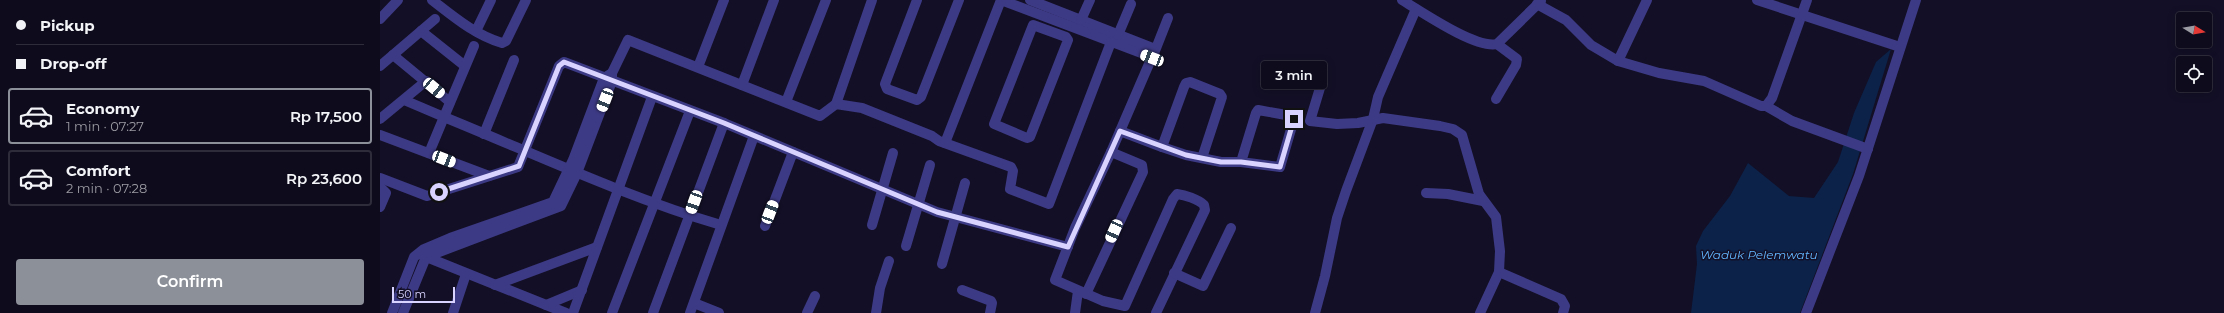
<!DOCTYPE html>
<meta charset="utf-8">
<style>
body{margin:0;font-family:Montserrat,sans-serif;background:#1c1929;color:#f1f3f6;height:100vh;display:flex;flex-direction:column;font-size:15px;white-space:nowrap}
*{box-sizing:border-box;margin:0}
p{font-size:13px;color:#9b9ba3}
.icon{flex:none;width:22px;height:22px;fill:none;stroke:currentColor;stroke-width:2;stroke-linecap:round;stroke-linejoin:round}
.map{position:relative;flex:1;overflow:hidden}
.panel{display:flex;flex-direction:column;background:#0e0b1c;width:380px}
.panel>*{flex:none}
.hud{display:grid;align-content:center;height:88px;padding:0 16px;background:#0e0b1c}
.needle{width:26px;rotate:101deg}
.buttons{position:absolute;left:1796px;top:12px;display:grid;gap:8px}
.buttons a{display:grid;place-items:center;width:36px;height:36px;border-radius:4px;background:#0e0b1c;box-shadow:0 2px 10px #0003,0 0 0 1px #2e2b3b;font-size:20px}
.scale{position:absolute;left:12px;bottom:10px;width:63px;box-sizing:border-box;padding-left:4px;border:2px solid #d9d4ff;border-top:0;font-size:11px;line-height:14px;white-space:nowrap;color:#d9d4ff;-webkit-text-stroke:3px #130f26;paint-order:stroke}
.end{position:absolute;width:18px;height:18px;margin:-9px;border:5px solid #d9d4ff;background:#111;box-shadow:0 0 0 2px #111}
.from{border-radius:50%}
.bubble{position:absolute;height:28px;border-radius:4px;background:#0e0b1c;box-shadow:0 2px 10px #0003,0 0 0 1px #2e2b3b;font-size:13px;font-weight:600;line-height:28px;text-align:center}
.car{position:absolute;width:12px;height:24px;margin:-12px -6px;border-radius:5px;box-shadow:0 0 3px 1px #0007;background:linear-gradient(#fff 24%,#345 0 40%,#fff 0 76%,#345 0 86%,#fff 0)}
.hud b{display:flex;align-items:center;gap:14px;height:38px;font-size:15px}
.hud b+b{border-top:1px solid #2e2b3b}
.hud i{width:10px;height:10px;background:#f1f3f6}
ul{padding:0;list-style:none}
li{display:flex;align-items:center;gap:12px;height:56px;margin:0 8px 6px;padding:0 8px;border:2px solid #2e2b3b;border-radius:4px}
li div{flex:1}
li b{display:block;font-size:15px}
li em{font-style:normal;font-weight:600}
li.selected{border-color:#8c9099}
li>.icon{width:36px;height:36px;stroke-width:1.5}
.cta{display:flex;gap:8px;margin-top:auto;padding:8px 16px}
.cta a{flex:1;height:46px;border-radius:4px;background:#8c9099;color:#fff;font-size:16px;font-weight:600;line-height:46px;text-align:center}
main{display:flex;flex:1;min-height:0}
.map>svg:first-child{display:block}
.water{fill:#0c2248}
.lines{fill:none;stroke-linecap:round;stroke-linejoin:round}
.street{stroke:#3d3a85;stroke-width:10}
.route{stroke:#d9d4ff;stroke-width:5}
.labels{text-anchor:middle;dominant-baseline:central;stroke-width:3;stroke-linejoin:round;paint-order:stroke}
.water-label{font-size:12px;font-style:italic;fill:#62b6ff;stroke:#130f26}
</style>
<main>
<section class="panel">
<div class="hud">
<b><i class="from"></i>Pickup</b>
<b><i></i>Drop-off</b>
</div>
<ul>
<li class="selected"><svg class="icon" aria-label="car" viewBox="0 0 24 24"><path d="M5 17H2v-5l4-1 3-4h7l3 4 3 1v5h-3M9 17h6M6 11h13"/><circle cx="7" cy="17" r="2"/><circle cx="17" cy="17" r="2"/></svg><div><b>Economy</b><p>1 min · 07:27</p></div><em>Rp 17,500</em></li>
<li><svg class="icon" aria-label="car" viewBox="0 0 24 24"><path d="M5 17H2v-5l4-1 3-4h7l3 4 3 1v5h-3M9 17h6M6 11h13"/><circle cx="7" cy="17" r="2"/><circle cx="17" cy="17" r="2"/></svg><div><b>Comfort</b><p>2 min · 07:28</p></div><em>Rp 23,600</em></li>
</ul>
<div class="cta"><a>Confirm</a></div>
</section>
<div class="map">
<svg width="1844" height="313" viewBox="0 0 1844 313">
<rect width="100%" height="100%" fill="#130f26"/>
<path class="water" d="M1511 49 1473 174 1420 313H1311L1317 264 1316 246 1323 231 1350 196 1368 163 1409 196 1434 198 1458 162 1474 113 1496 62Z"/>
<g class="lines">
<g class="street">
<path d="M52 0C74 17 95 35 122 43L126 41 146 0"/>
<path d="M537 0 505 84 507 89 537 100 541 97 579 0"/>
<path d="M621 0 772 57 731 152 695 228 675 280 723 301 745 306 793 199 797 194C805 195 818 199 824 205L825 210 776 313"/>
<path d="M650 0 775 49"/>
<path d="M1022 0C1042 12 1096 49 1117 44L1161 1"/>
<path d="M1377 0 1520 47"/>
<path d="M1157 4 1186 20 1211 45 1238 61 1279 73 1324 81 1381 106H1386L1392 98 1427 0"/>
<path d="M0 19 18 0"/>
<path d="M701 20 710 0"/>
<path d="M653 25 686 37 688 40 650 137 647 138 614 124Z"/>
<path d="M41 31 85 66"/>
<path d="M96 31 111 0"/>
<path d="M738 35 751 4"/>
<path d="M94 46 64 117C155 154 246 197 341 225"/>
<path d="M13 55 70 102"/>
<path d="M773 56 788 18"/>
<path d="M1238 61 1267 0"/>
<path d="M0 66 55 19"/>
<path d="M318 67 344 0"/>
<path d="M232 73 248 40 440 116 456 104 482 108 552 136 559 141 631 167 633 171 630 189 669 204 731 42"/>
<path d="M943 78 930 121 957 124 978 123 1003 118 1060 126 1073 129 1082 135 1099 194 1116 217 1120 251 1119 272 1100 313"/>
<path d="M362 85 394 0"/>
<path d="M1116 99 1136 65 1137 59 1117 44"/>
<path d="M24 100 64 117 49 153"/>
<path d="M406 102 446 0"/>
<path d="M456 104 492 0"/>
<path d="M1386 106 1412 121 1488 149"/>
<path d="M0 119 46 81"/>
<path d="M740 131 782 147 804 87 806 83 810 82 840 94 842 97 822 158"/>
<path d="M104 134 134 60"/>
<path d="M0 135 109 176"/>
<path d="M565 143 621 0"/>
<path d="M782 147 806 155 841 162H861L900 167 914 119 906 115 878 110 876 113 861 162"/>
<path d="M0 178 47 196 138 167 179 66 184 62 344 123 557 212 688 247"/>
<path d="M0 187 6 193 0 207"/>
<path d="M1046 193 1068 194 1103 201"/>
<path d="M492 225 513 153"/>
<path d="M385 226 413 152"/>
<path d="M526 246 550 165"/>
<path d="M44 256 186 313"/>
<path d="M562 264 585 183"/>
<path d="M1119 272 1181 299 1185 306 1183 313"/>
<path d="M794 273 823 286 851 228"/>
<path d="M115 285 217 247"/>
<path d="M582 290 611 301 612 303 610 313"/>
<path d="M706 294 763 172 762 165 731 152"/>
<path d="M314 303 339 313"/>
<path d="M166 305 202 290"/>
<path d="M12 313 34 257 44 249 70 238 173 202 193 160 224 78 232 73V81L197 173 181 206 46 257 23 313"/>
<path d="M73 313 86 274"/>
<path d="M193 313 272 97"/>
<path d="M232 313 310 111"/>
<path d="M273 313 344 123"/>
<path d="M310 313 374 136"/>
<path d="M427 313 435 296"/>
<path d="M496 313 500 288 509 261"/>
<path d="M695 313 698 291"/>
<path d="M935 313 945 276 957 218 966 191 993 119 998 97 1036 9"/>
<path d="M1426 313 1479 176 1536 0"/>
</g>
</g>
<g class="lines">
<path class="route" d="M59 192 139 166 179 66 184 62 344 123 557 212 688 247 740 131 806 155 841 162H861L900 167 914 119"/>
</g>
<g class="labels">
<g class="water-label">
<text x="1379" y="254">Waduk Pelemwatu</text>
</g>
</g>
</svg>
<div class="buttons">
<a><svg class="needle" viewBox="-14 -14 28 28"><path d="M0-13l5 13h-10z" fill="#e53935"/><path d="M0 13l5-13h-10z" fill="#9b9ba3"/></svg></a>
<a><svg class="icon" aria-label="locate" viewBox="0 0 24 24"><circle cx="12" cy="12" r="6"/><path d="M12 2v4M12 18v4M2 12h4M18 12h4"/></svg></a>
</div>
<div class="scale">50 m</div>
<i class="end from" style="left:59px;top:192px"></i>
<i class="end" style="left:914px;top:119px"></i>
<div class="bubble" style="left:881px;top:61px;width:66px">3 min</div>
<i class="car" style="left:772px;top:58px;rotate:291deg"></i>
<i class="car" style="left:54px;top:88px;rotate:130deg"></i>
<i class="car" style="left:225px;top:100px;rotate:201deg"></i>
<i class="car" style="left:64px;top:159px;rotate:111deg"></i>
<i class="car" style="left:314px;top:202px;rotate:200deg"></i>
<i class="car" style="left:390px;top:212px;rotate:21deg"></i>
<i class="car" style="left:734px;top:231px;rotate:204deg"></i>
</div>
</main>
